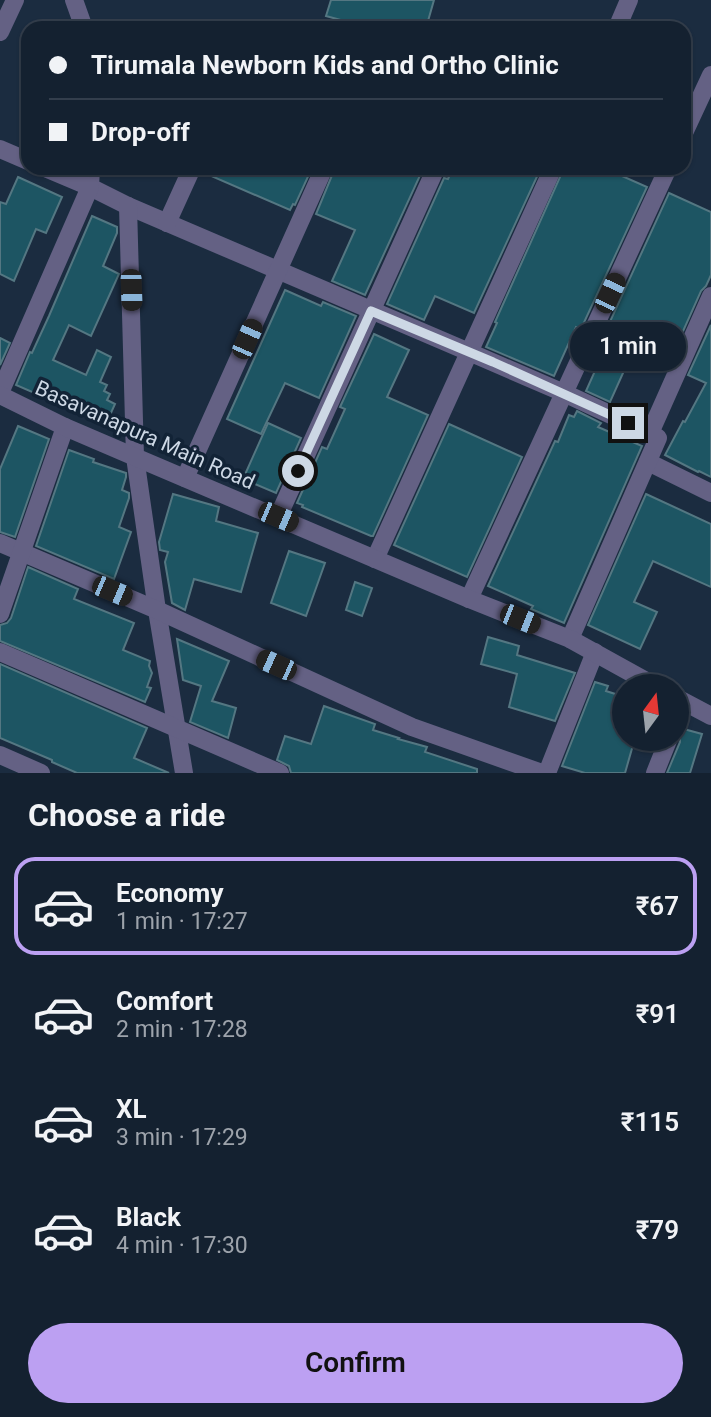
<!DOCTYPE html>
<meta charset="utf-8">
<style>
body{margin:0;font-family:Roboto,sans-serif;background:#212e3c;color:#f1f3f6;height:100vh;display:flex;flex-direction:column;font-size:26px;white-space:nowrap}
*{box-sizing:border-box;margin:0}
p{font-size:23px;color:#9da3ab}
.icon{flex:none;width:38px;height:38px;fill:none;stroke:currentColor;stroke-width:2;stroke-linecap:round;stroke-linejoin:round}
.map{position:relative;height:773px;overflow:hidden}
.sheet{display:flex;flex-direction:column;background:#142130;flex:1}
.sheet>*{flex:none}
.guide{position:absolute;left:21px;top:21px;width:670px;height:154px;border-radius:21px;box-shadow:0 2px 5px #0004,0 0 0 2px #333e4c;display:grid;align-content:center;height:154px;padding:0 28px;background:#142130}
.needle{width:46px;rotate:15deg}
.tools{position:absolute;left:612px;top:674px;display:grid;gap:14px}
.tools a{display:grid;place-items:center;width:77px;height:77px;border-radius:50%;background:#142130;box-shadow:0 2px 5px #0004,0 0 0 2px #333e4c;font-size:35px}
.end{position:absolute;width:32px;height:32px;margin:-16px;border:9px solid #cdd8e5;background:#111;box-shadow:0 0 0 4px #111}
.from{border-radius:50%}
.bubble{position:absolute;height:49px;border-radius:24px;background:#142130;box-shadow:0 2px 5px #0004,0 0 0 2px #333e4c;font-size:23px;font-weight:600;line-height:49px;text-align:center}
.car{position:absolute;width:21px;height:42px;margin:-21px -10px;border-radius:9px;box-shadow:0 0 5px 2px #0007;background:linear-gradient(#222 24%,#8ab4d8 0 40%,#222 0 76%,#8ab4d8 0 86%,#222 0)}
.guide b{display:flex;align-items:center;gap:24px;height:66px;font-size:26px}
.guide b+b{border-top:2px solid #333e4c}
.guide i{width:18px;height:18px;background:#f1f3f6}
ul{padding:0;list-style:none}
li{display:flex;align-items:center;gap:21px;height:98px;margin:0 14px 10px;padding:0 14px;border:4px solid transparent;border-radius:21px}
li div{flex:1}
li b{display:block;font-size:26px}
li em{font-style:normal;font-weight:600}
li.on{border-color:#bca0f2}
li>.icon{width:63px;height:63px;stroke-width:1.5}
h2{padding:0 28px;font-size:32px;line-height:84px}
.cta{display:flex;gap:14px;margin-top:auto;padding:14px 28px}
.cta a{flex:1;height:80px;border-radius:42px;background:#bca0f2;color:#111;font-size:28px;font-weight:600;line-height:80px;text-align:center}
.map>svg:first-child{display:block}
.building{fill:#1d5563;stroke:#547782;stroke-width:2}
.lines{fill:none;stroke-linecap:round;stroke-linejoin:round}
.minor{stroke:#646184;stroke-width:18}
.tertiary{stroke:#646184;stroke-width:18}
.route{stroke:#cdd8e5;stroke-width:9}
.labels{text-anchor:middle;dominant-baseline:central;stroke-width:7;stroke-linejoin:round;paint-order:stroke}
.street-label{font-size:21px;fill:#cdd8e5;stroke:#122336}
</style>
<div class="map">
<svg width="711" height="773" viewBox="0 0 711 773">
<rect width="100%" height="100%" fill="#1b2c40"/>
<g class="building">
<path d="M331 0H434L426 28H370L326 16Z"/>
<path d="M203 168H312L295 205 293 204 290 210 202 172Z"/>
<path d="M335 168 423 169 365 295 332 281 355 230 316 214Z"/>
<path d="M453 168H541L474 313 435 296 424 320 387 304 444 178 448 179Z"/>
<path d="M564 168H604L647 187 581 329 576 327 554 376 486 347 497 323 495 322Z"/>
<path d="M18 177 62 197 46 233 36 229 14 281 0 274V202L6 204Z"/>
<path d="M669 193 711 212V275L706 286 701 291 667 367 632 353 610 402 586 391 608 342 602 339Z"/>
<path d="M92 216 117 227V233L103 266 119 274 91 336 69 325 53 360 86 375 97 350 111 357 100 382 107 385 104 391 110 394 107 400 115 404 106 424 16 385 30 352 32 353 49 316Z"/>
<path d="M285 290 321 306 323 302 356 316 319 398 285 383 261 434 227 419Z"/>
<path d="M711 325V477L699 471 698 472 665 455 683 421 685 422 706 383 688 375Z"/>
<path d="M374 334 409 350 387 397 428 415 373 536H371L302 507 303 505 297 503 322 447 327 449 345 409 340 407Z"/>
<path d="M0 338 10 343 0 365Z"/>
<path d="M577 411 601 423 598 427 642 446 564 623 531 609 533 606 488 586 555 441 558 442 569 415 574 417Z"/>
<path d="M268 423 301 438 276 493 243 479Z"/>
<path d="M449 424 522 457 467 577 394 545Z"/>
<path d="M18 426 49 439 15 537 0 532V469Z"/>
<path d="M69 450 94 459 93 462 126 473V477L122 490 129 493V498L119 527 131 532 114 579 36 546Z"/>
<path d="M173 494 219 507 216 521 258 533 241 592 194 579 185 610 172 603 165 562 168 552 160 550 159 542Z"/>
<path d="M646 494 711 524V587L653 561 634 602 657 612 640 649 588 625Z"/>
<path d="M289 551 325 563 306 616 271 603Z"/>
<path d="M28 567 78 589 74 599 134 623 123 650 150 661 149 666 152 673 147 687 151 688 145 702 0 641V625L7 623 11 618Z"/>
<path d="M355 582 372 588 362 616 346 610Z"/>
<path d="M488 637 519 646 517 655 575 673 555 721 509 707 517 674 481 664Z"/>
<path d="M177 639 229 661 212 701 236 708 228 738 190 722 201 686 183 680Z"/>
<path d="M0 664 147 728 134 758 169 773H77L52 762V760L0 738Z"/>
<path d="M595 682 608 686 606 691 625 697V738H635L625 773H585L562 766Z"/>
<path d="M324 706 375 724 373 730 399 738 398 739 427 747 425 752 477 769V773H291L289 766 277 760 285 736 311 744Z"/>
<path d="M680 728 702 734 690 773H667L680 742Z"/>
</g>
<g class="lines">
<g class="minor">
<path d="M74 0 84 28"/>
<path d="M617 28 629 0"/>
<path d="M0 32 15 0"/>
<path d="M684 133 711 75"/>
<path d="M0 149 28 161"/>
<path d="M91 168 90 187 128 206 469 352 564 393 650 433"/>
<path d="M128 206 135 457 157 610 184 773"/>
<path d="M167 223 192 168"/>
<path d="M0 393 90 187 45 168"/>
<path d="M648 462 711 493"/>
<path d="M185 478 324 168"/>
<path d="M278 517 436 168"/>
<path d="M0 543 157 610 412 727 542 773"/>
<path d="M375 559 553 168"/>
<path d="M469 599 668 168"/>
<path d="M0 614 65 427"/>
<path d="M570 639 658 438 650 433 711 296"/>
<path d="M0 652 280 773"/>
<path d="M677 717 683 702"/>
<path d="M0 755 41 773"/>
<path d="M547 773 595 652"/>
<path d="M655 773 669 738"/>
</g>
<g class="tertiary">
<path d="M0 395 65 427 135 457 469 599 570 639 655 686"/>
<path d="M677 698 711 716"/>
</g>
</g>
<g class="lines">
<path class="route" d="M298 471 371 311 493 362 628 423"/>
</g>
<g class="labels">
<g class="street-label">
<text transform="translate(145 435) rotate(24)">Basavanapura Main Road</text>
</g>
</g>
</svg>
<div class="tools">
<a><svg class="needle" viewBox="-14 -14 28 28"><path d="M0-13l5 13h-10z" fill="#e53935"/><path d="M0 13l5-13h-10z" fill="#9da3ab"/></svg></a>
</div>
<i class="end from" style="left:298px;top:471px"></i>
<i class="end" style="left:628px;top:423px"></i>
<div class="bubble" style="left:570px;top:322px;width:116px">1 min</div>
<i class="car" style="left:131px;top:290px;rotate:178deg"></i>
<i class="car" style="left:610px;top:293px;rotate:25deg"></i>
<i class="car" style="left:247px;top:339px;rotate:24deg"></i>
<i class="car" style="left:278px;top:517px;rotate:113deg"></i>
<i class="car" style="left:112px;top:591px;rotate:113deg"></i>
<i class="car" style="left:520px;top:619px;rotate:112deg"></i>
<i class="car" style="left:276px;top:665px;rotate:294deg"></i>
<div class="guide">
<b><i class="from"></i>Tirumala Newborn Kids and Ortho Clinic</b>
<b><i></i>Drop-off</b>
</div>
</div>
<section class="sheet">
<h2>Choose a ride</h2>
<ul>
<li class="on"><svg class="icon" aria-label="car" viewBox="0 0 24 24"><path d="M5 17H2v-5l4-1 3-4h7l3 4 3 1v5h-3M9 17h6M6 11h13"/><circle cx="7" cy="17" r="2"/><circle cx="17" cy="17" r="2"/></svg><div><b>Economy</b><p>1 min · 17:27</p></div><em>₹67</em></li>
<li><svg class="icon" aria-label="car" viewBox="0 0 24 24"><path d="M5 17H2v-5l4-1 3-4h7l3 4 3 1v5h-3M9 17h6M6 11h13"/><circle cx="7" cy="17" r="2"/><circle cx="17" cy="17" r="2"/></svg><div><b>Comfort</b><p>2 min · 17:28</p></div><em>₹91</em></li>
<li><svg class="icon" aria-label="car" viewBox="0 0 24 24"><path d="M5 17H2v-5l4-1 3-4h7l3 4 3 1v5h-3M9 17h6M6 11h13"/><circle cx="7" cy="17" r="2"/><circle cx="17" cy="17" r="2"/></svg><div><b>XL</b><p>3 min · 17:29</p></div><em>₹115</em></li>
<li><svg class="icon" aria-label="car" viewBox="0 0 24 24"><path d="M5 17H2v-5l4-1 3-4h7l3 4 3 1v5h-3M9 17h6M6 11h13"/><circle cx="7" cy="17" r="2"/><circle cx="17" cy="17" r="2"/></svg><div><b>Black</b><p>4 min · 17:30</p></div><em>₹79</em></li>
</ul>
<div class="cta"><a>Confirm</a></div>
</section>
